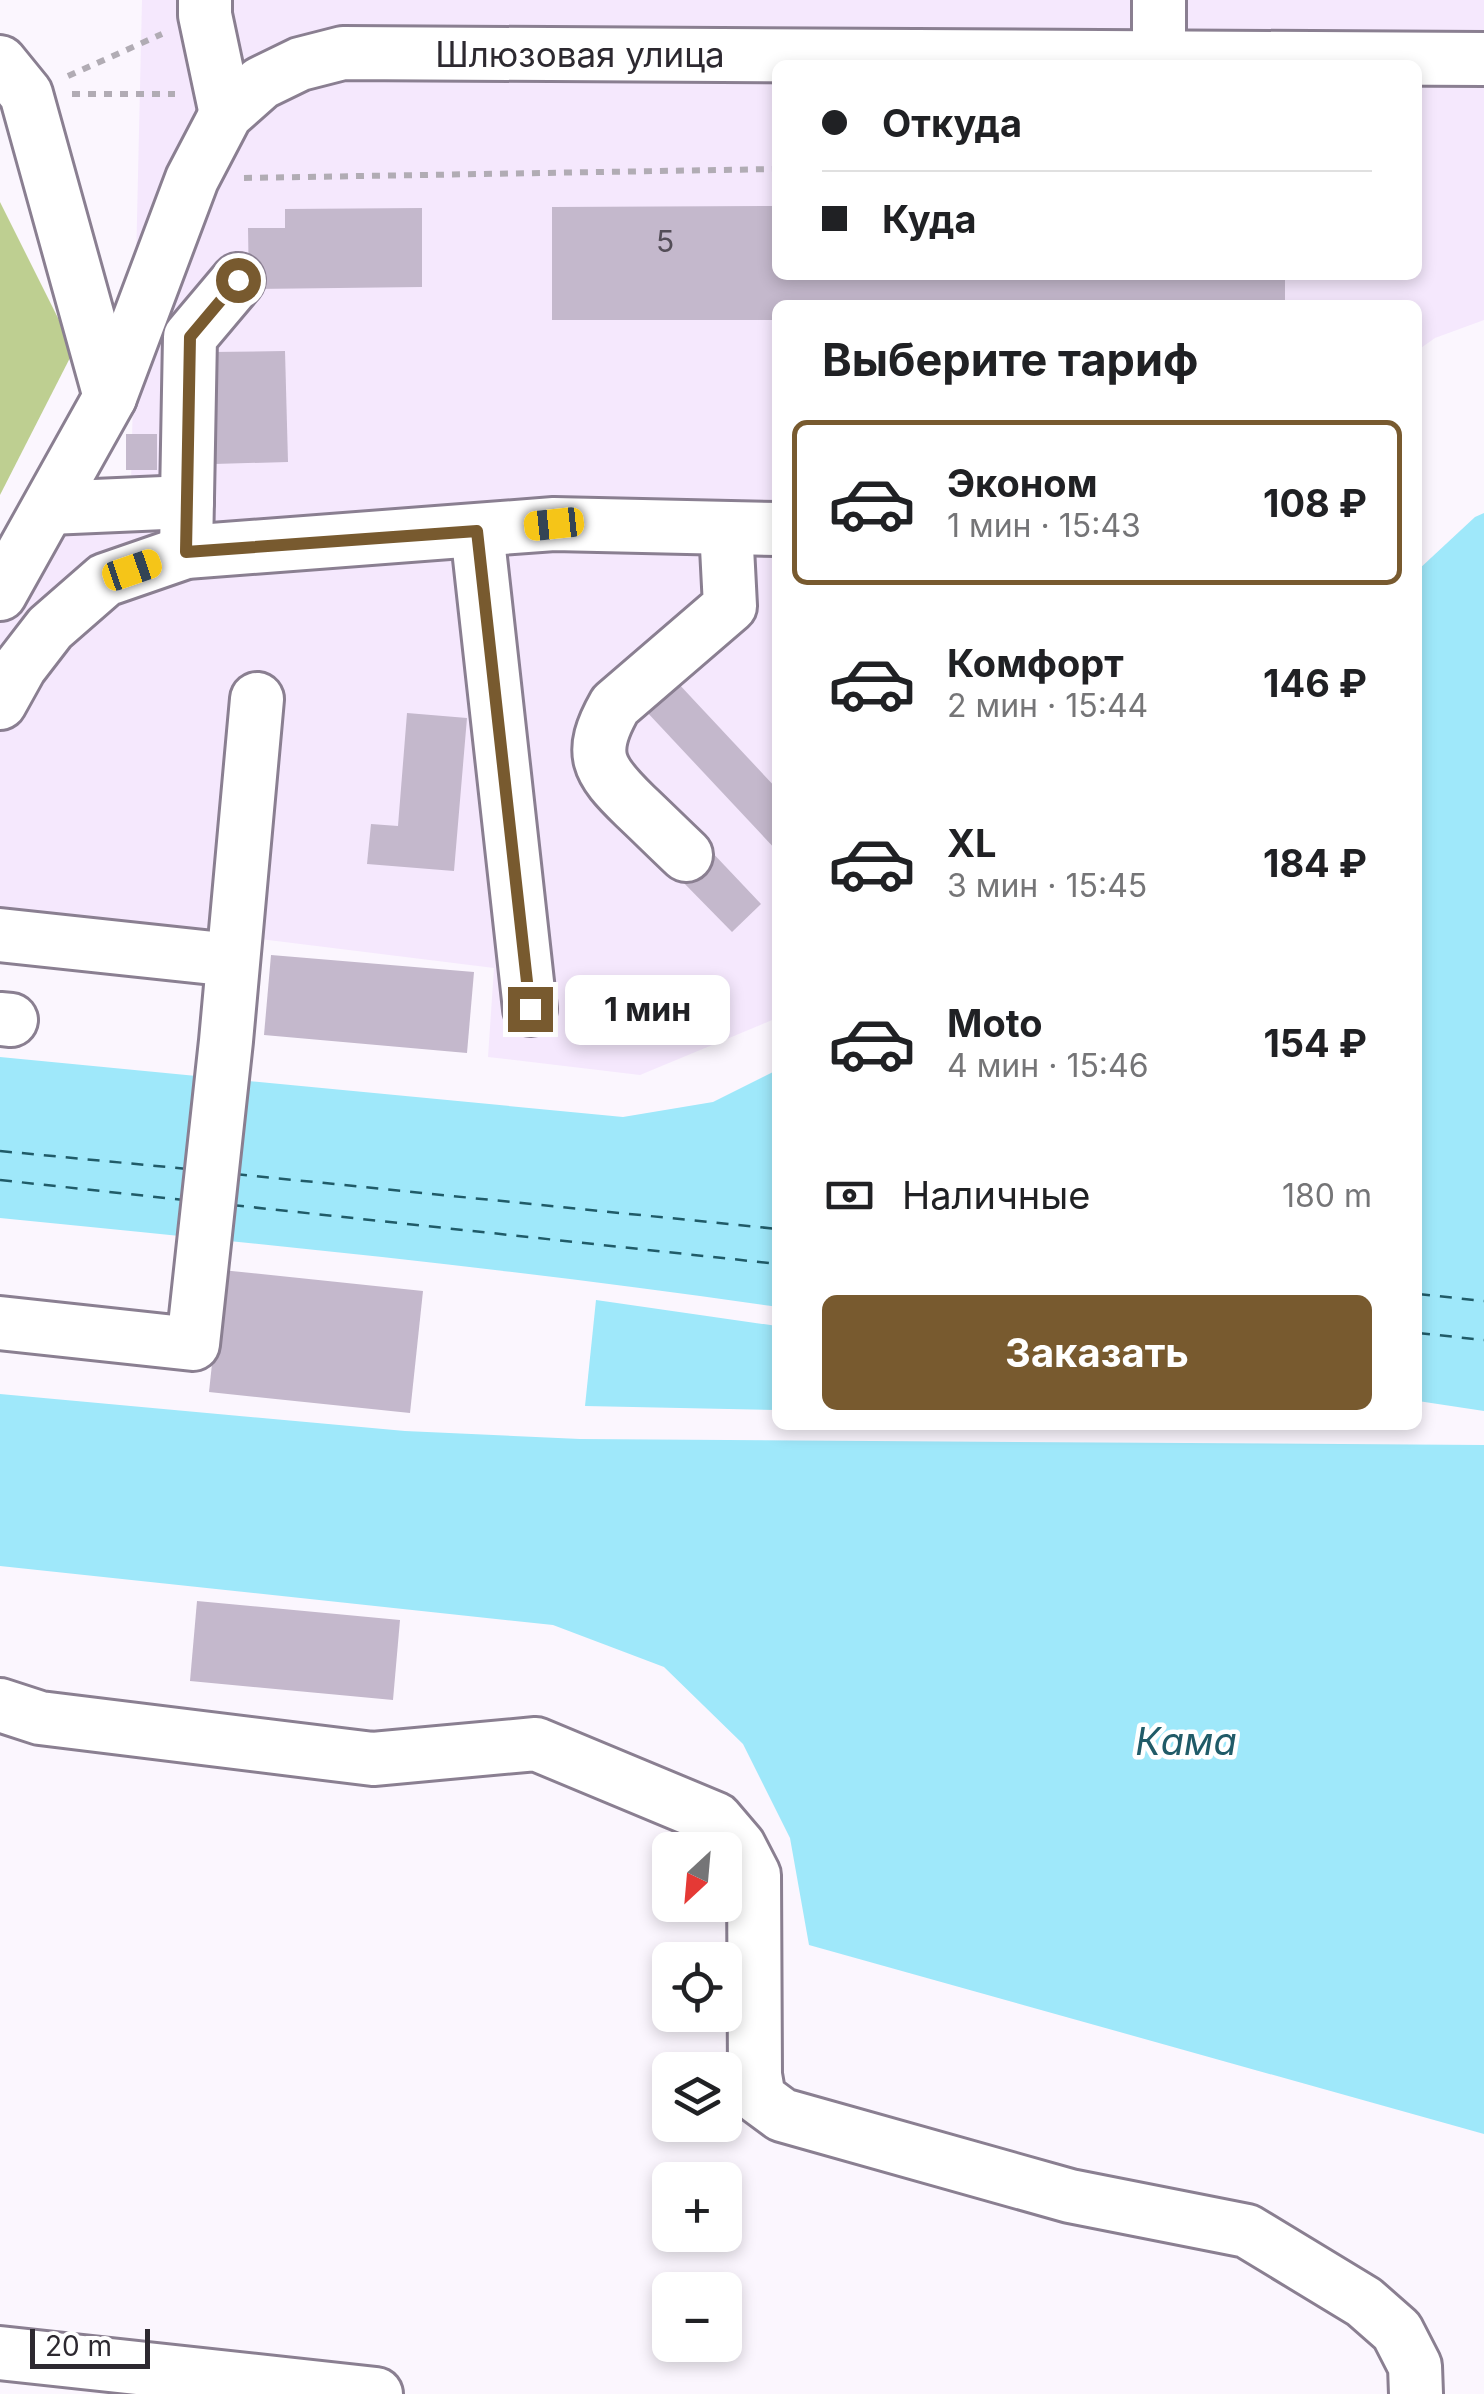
<!DOCTYPE html>
<html lang="ru">
<meta charset="utf-8">
<style>
body{margin:0;font-family:Inter,sans-serif;background:#f6f6f6;color:#202124;height:100vh;display:flex;flex-direction:column;font-size:38px;white-space:nowrap}
*{box-sizing:border-box;margin:0}
p{font-size:32px;color:#757577}
.icon{flex:none;width:55px;height:55px;fill:none;stroke:currentColor;stroke-width:2;stroke-linecap:round;stroke-linejoin:round}
.map{position:relative;flex:1;overflow:hidden}
.sheet{position:absolute;left:772px;top:300px;width:650px;height:1130px;display:flex;flex-direction:column;background:#fff;border-radius:15px;box-shadow:0 5px 15px #0003}
.sheet>*{flex:none}
.banner{position:absolute;left:772px;top:60px;width:650px;height:220px;border-radius:15px;box-shadow:0 5px 15px #0003;display:grid;align-content:center;height:220px;padding:0 50px;background:#fff}
.needle{width:65px;rotate:206deg}
.fabs{position:absolute;left:652px;top:1832px;display:grid;gap:20px}
.fabs a{display:grid;place-items:center;width:90px;height:90px;border-radius:15px;background:#fff;box-shadow:0 5px 15px #0003;font-size:50px}
.scale{position:absolute;left:30px;bottom:25px;width:120px;box-sizing:border-box;padding-left:10px;border:5px solid #2d2930;border-top:0;font-size:28px;line-height:35px;white-space:nowrap;color:#2d2930;-webkit-text-stroke:8px #fff;paint-order:stroke}
.end{position:absolute;width:45px;height:45px;margin:-22px;border:12px solid #785a2f;background:#fff;box-shadow:0 0 0 5px #fff}
.from{border-radius:50%}
.bubble{position:absolute;height:70px;border-radius:15px;background:#fff;box-shadow:0 5px 15px #0003;font-size:32px;font-weight:700;line-height:70px;text-align:center}
.car{position:absolute;width:30px;height:60px;margin:-30px -15px;border-radius:12px;box-shadow:0 0 8px 2px #0007;background:linear-gradient(#f5c518 24%,#345 0 40%,#f5c518 0 76%,#345 0 86%,#f5c518 0)}
.banner b{display:flex;align-items:center;gap:35px;height:95px;font-size:38px}
.banner b+b{border-top:2px solid #e0e0e0}
.banner i{width:25px;height:25px;background:#202124}
ul{padding:0;list-style:none}
li{display:flex;align-items:center;gap:30px;height:165px;margin:0 20px 15px;padding:0 30px;border:5px solid transparent;border-radius:15px}
li div{flex:1}
li b{display:block;font-size:38px}
li em{font-style:normal;font-weight:700}
li.current{border-color:#785a2f}
li>.icon{width:90px;height:90px;stroke-width:1.5}
h2{padding:0 50px;font-size:45px;line-height:120px}
.pay{display:flex;align-items:center;gap:25px;height:110px;padding:0 50px;font-size:38px}
.pay p{margin-inline-start:auto}
.action{display:flex;gap:20px;margin-top:auto;padding:20px 50px}
.action a{flex:1;height:115px;border-radius:15px;background:#785a2f;color:#fff;font-size:40px;font-weight:700;line-height:115px;text-align:center}
.map>svg:first-child{display:block}
.built{fill:#f5e8fd;fill-rule:evenodd}
.green{fill:#becf91}
.water{fill:#9fe8fa}
.lines{fill:none;stroke-linecap:round;stroke-linejoin:round}
.ferry{stroke:#205b68;stroke-width:2.5;stroke-dasharray:12 10;stroke-linecap:butt}
.building{fill:#c4b8cc}
.minor-casing{stroke:#8a7f91;stroke-width:58}
.path{stroke:#b1acb4;stroke-width:6;stroke-dasharray:8 8;stroke-linecap:butt}
.minor{stroke:#fff;stroke-width:52}
.route{stroke:#785a2f;stroke-width:12}
.labels{text-anchor:middle;dominant-baseline:central;stroke-width:9;stroke-linejoin:round;paint-order:stroke}
.number-label{font-size:30px;fill:#534d57}
.street-label{font-size:35px;fill:#2d2930;stroke:#fff}
.water-label{font-size:38px;font-style:italic;fill:#205b68;stroke:#fff}
</style>
<div class="map">
<svg width="1484" height="2394" viewBox="0 0 1484 2394">
<rect width="100%" height="100%" fill="#fbf6fe"/>
<path class="built" d="M142 0H1484V320L1435 338 1418 350V305H778L777 1018 640 1075 488 1057 494 968 0 907V612L43 533 130 527ZM778 65H1418V275H778Z"/>
<path class="green" d="M0 202 74 350 0 495Z"/>
<g class="water">
<path d="M1484 513V1411L1418 1401V570L1475 517Z"/>
<path d="M0 1057 623 1117 713 1102 777 1070V1307C519 1269 260 1244 0 1218Z"/>
<path d="M596 1300 777 1326V1410L585 1406Z"/>
<path d="M0 1394 405 1431 580 1439 1484 1445V2134L809 1945 790 1838 743 1744 664 1667 553 1625 0 1566Z"/>
</g>
<g class="lines">
<g class="ferry">
<path d="M0 1151 188 1169"/>
<path d="M235 1174 778 1229"/>
<path d="M0 1180 184 1200"/>
<path d="M232 1205 778 1264"/>
<path d="M1418 1294 1484 1301"/>
<path d="M1418 1333 1484 1340"/>
</g>
</g>
<g class="building">
<path d="M778 206V275H1285V305H778V320H552V207Z"/>
<path d="M422 208V287L249 289 248 228H285V209Z"/>
<path d="M285 351 288 462 214 464 212 352Z"/>
<rect x="126" y="434" width="31" height="36"/>
<path d="M676 681 778 790V852L645 710Z"/>
<path d="M407 713 467 718 454 871 367 864 371 824 398 826Z"/>
<path d="M708 848 761 904 732 932 678 877Z"/>
<path d="M271 955 474 972 467 1053 264 1035Z"/>
<path d="M222 1270 423 1291 410 1413 209 1392Z"/>
<path d="M197 1601 400 1620 393 1700 190 1681Z"/>
</g>
<g class="lines">
<defs>
<g id="minor">
<path d="M205 0V15L226 114"/>
<path d="M1159 57V0"/>
<path d="M0 62 26 94 110 397"/>
<path d="M49 508 187 502"/>
<path d="M477 531 530 1009"/>
<path d="M186 552 190 337 238 280"/>
<path d="M0 594 110 397 192 179 226 114 261 83 300 64 343 53 1484 59"/>
<path d="M0 703 20 667 50 628 105 580 186 552 554 524 778 529"/>
<path d="M686 855C669 839 652 822 635 806 598 770 587 754 615 705L730 606 726 528"/>
<path d="M0 935 232 960"/>
<path d="M0 1019 11 1020"/>
<path d="M0 1323 193 1344 226 1041 257 699"/>
<path d="M0 1705 40 1718 373 1759 536 1744 716 1819 739 1846 754 1875 755 2075 759 2098 782 2115 1070 2196 1247 2231 1364 2302 1397 2331 1415 2366 1416 2394"/>
<path d="M0 2353 376 2394"/>
</g>
</defs>
<use href="#minor" class="minor-casing"/>
<g class="path">
<path d="M68 76 162 34"/>
<path d="M72 94H175"/>
<path d="M244 178 778 169"/>
</g>
<use href="#minor" class="minor"/>
</g>
<g class="lines">
<path class="route" d="M238 280 190 337 186 552 477 531 530 1009"/>
</g>
<g class="labels">
<g class="number-label">
<text x="665" y="241">5</text>
</g>
<g class="street-label">
<text x="580" y="54">Шлюзовая улица</text>
</g>
<g class="water-label">
<text x="1186" y="1741">Кама</text>
</g>
</g>
</svg>
<div class="fabs">
<a><svg class="needle" viewBox="-14 -14 28 28"><path d="M0-13l5 13h-10z" fill="#e53935"/><path d="M0 13l5-13h-10z" fill="#757577"/></svg></a>
<a><svg class="icon" aria-label="locate" viewBox="0 0 24 24"><circle cx="12" cy="12" r="6"/><path d="M12 2v4M12 18v4M2 12h4M18 12h4"/></svg></a>
<a><svg class="icon" aria-label="layers" viewBox="0 0 24 24"><path d="M12 4l9 5-9 5-9-5zM3 14l9 5 9-5"/></svg></a>
<a>+</a>
<a>−</a>
</div>
<div class="scale">20 m</div>
<i class="end from" style="left:238px;top:280px"></i>
<i class="end" style="left:530px;top:1009px"></i>
<div class="bubble" style="left:565px;top:975px;width:165px">1 мин</div>
<i class="car" style="left:554px;top:524px;rotate:264deg"></i>
<i class="car" style="left:132px;top:570px;rotate:71deg"></i>
<div class="banner">
<b><i class="from"></i>Откуда</b>
<b><i></i>Куда</b>
</div>
<section class="sheet">
<h2>Выберите тариф</h2>
<ul>
<li class="current"><svg class="icon" aria-label="car" viewBox="0 0 24 24"><path d="M5 17H2v-5l4-1 3-4h7l3 4 3 1v5h-3M9 17h6M6 11h13"/><circle cx="7" cy="17" r="2"/><circle cx="17" cy="17" r="2"/></svg><div><b>Эконом</b><p>1 мин · 15:43</p></div><em>108 ₽</em></li>
<li><svg class="icon" aria-label="car" viewBox="0 0 24 24"><path d="M5 17H2v-5l4-1 3-4h7l3 4 3 1v5h-3M9 17h6M6 11h13"/><circle cx="7" cy="17" r="2"/><circle cx="17" cy="17" r="2"/></svg><div><b>Комфорт</b><p>2 мин · 15:44</p></div><em>146 ₽</em></li>
<li><svg class="icon" aria-label="car" viewBox="0 0 24 24"><path d="M5 17H2v-5l4-1 3-4h7l3 4 3 1v5h-3M9 17h6M6 11h13"/><circle cx="7" cy="17" r="2"/><circle cx="17" cy="17" r="2"/></svg><div><b>XL</b><p>3 мин · 15:45</p></div><em>184 ₽</em></li>
<li><svg class="icon" aria-label="car" viewBox="0 0 24 24"><path d="M5 17H2v-5l4-1 3-4h7l3 4 3 1v5h-3M9 17h6M6 11h13"/><circle cx="7" cy="17" r="2"/><circle cx="17" cy="17" r="2"/></svg><div><b>Moto</b><p>4 мин · 15:46</p></div><em>154 ₽</em></li>
</ul>
<div class="pay"><svg class="icon" aria-label="cash" viewBox="0 0 24 24"><path d="M3 7h18v10H3z"/><circle cx="12" cy="12" r="2"/></svg>Наличные<p>180 m</p></div>
<div class="action"><a>Заказать</a></div>
</section>
</div>
